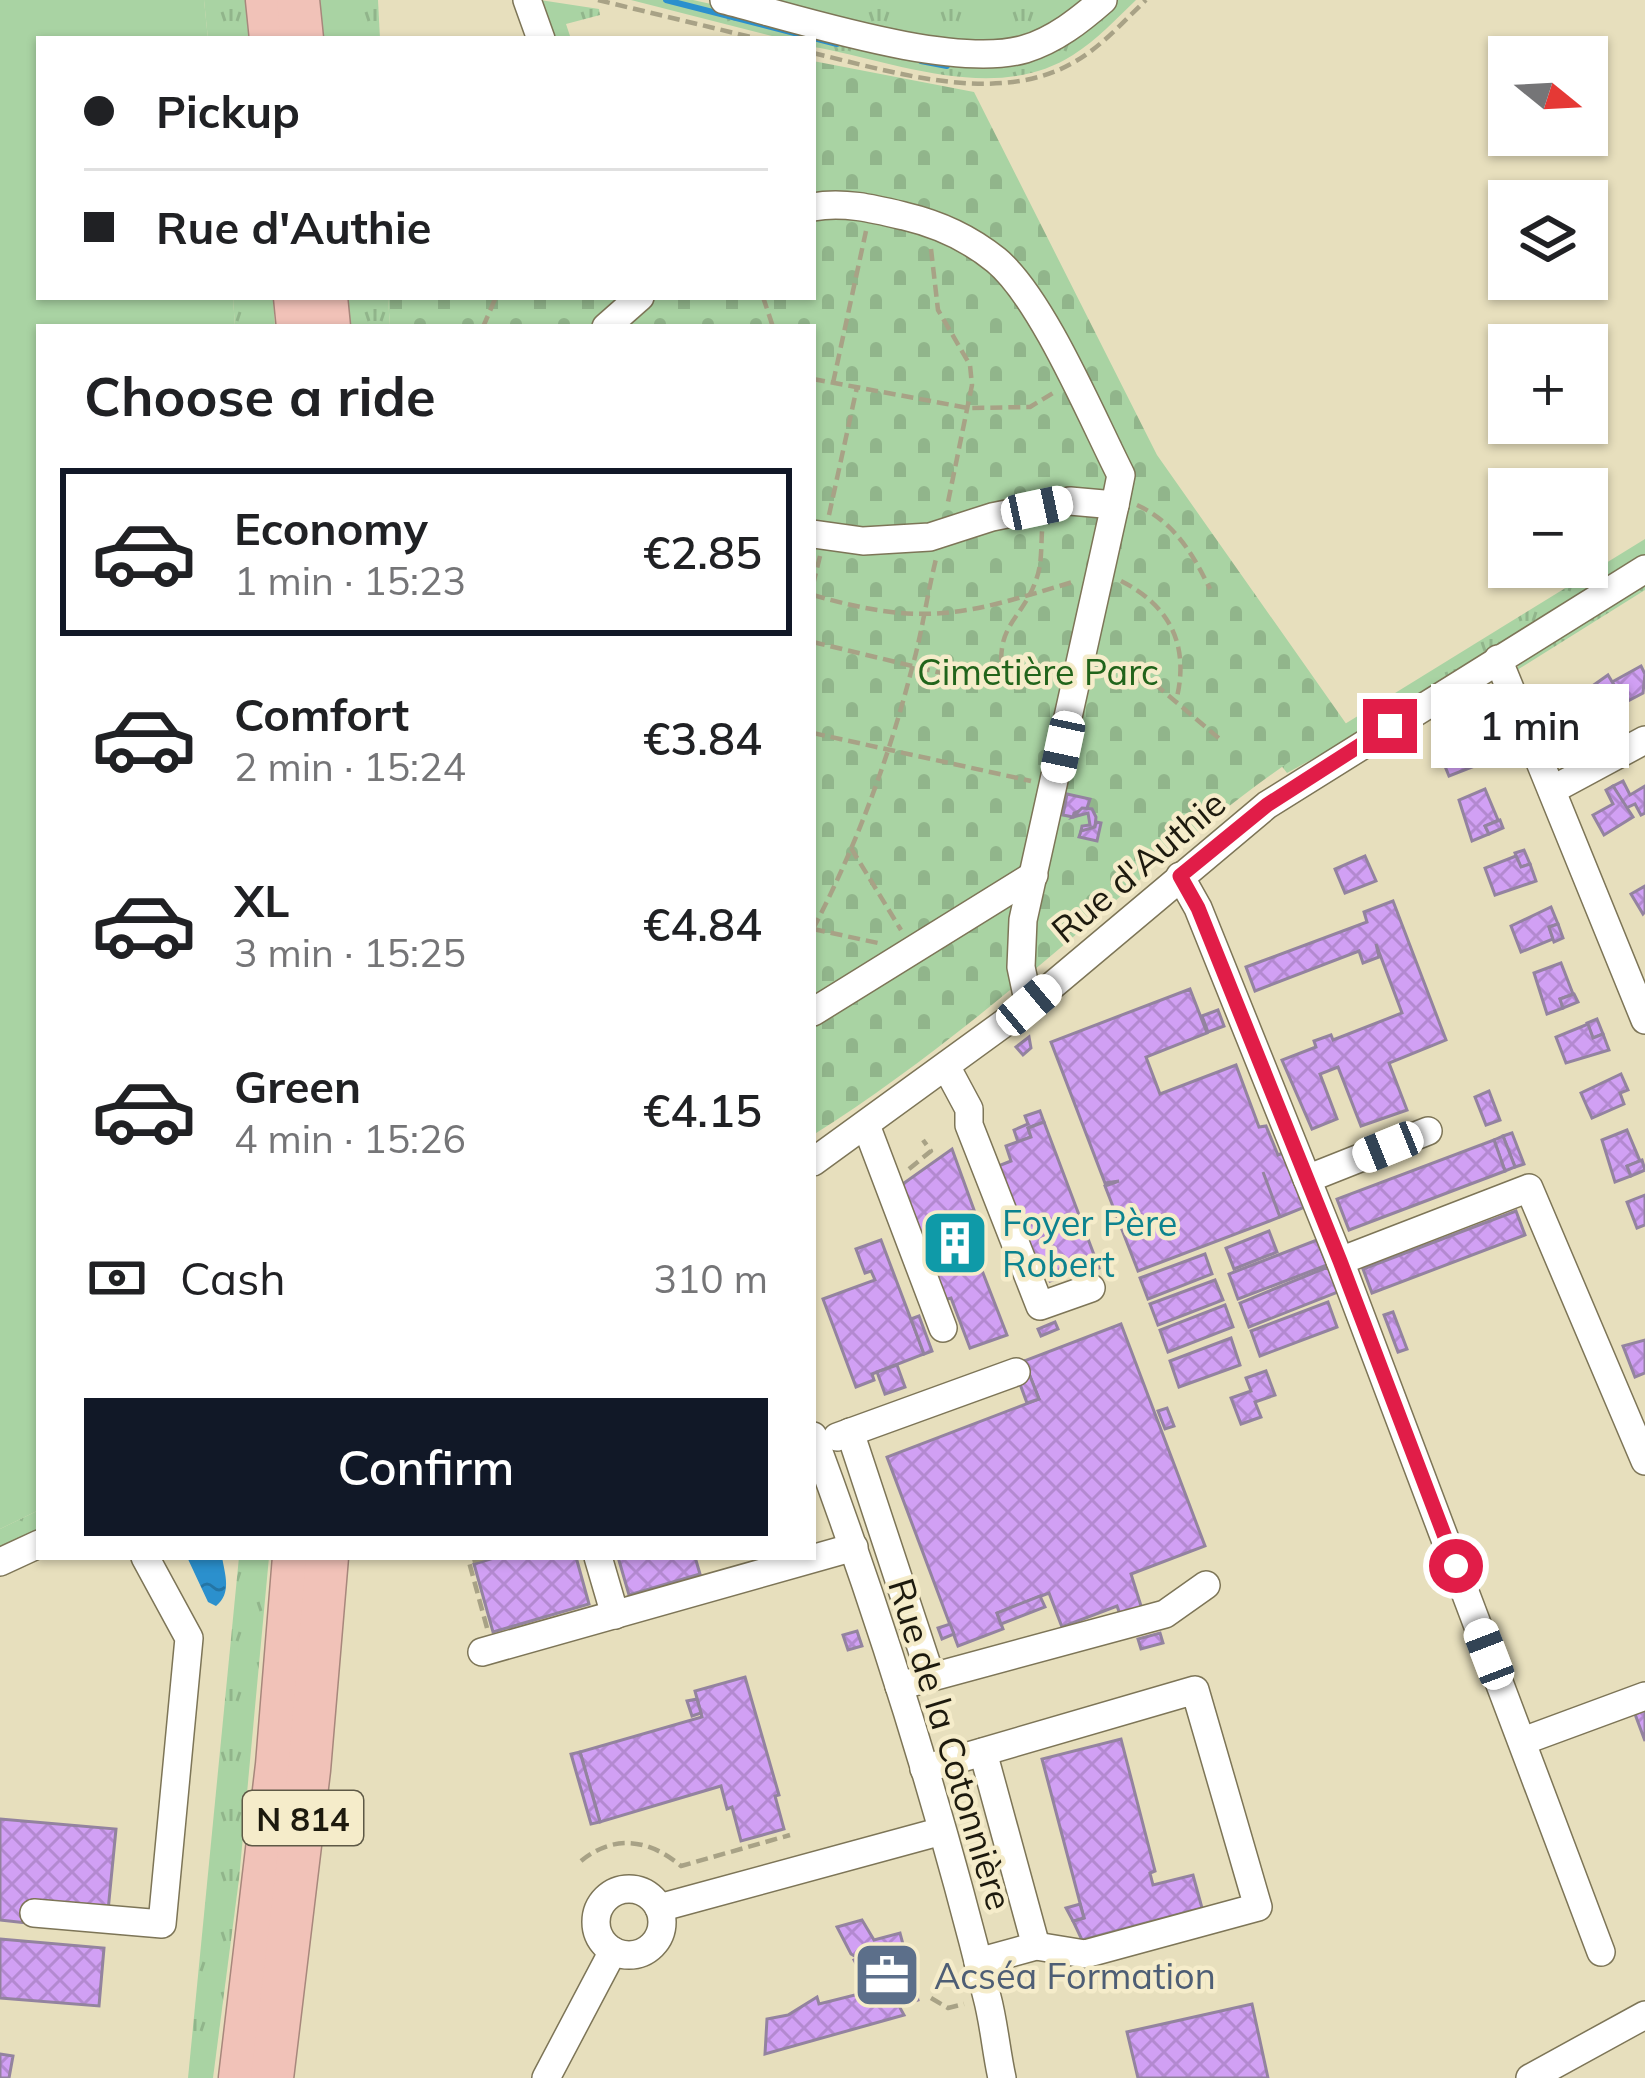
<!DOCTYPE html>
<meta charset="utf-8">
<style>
body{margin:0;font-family:Mulish,sans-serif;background:#f2f2f2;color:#202124;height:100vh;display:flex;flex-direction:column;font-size:45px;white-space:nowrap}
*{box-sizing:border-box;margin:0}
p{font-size:39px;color:#757577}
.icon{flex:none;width:66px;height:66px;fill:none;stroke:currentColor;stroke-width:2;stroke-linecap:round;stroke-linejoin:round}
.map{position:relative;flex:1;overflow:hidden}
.details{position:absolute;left:36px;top:324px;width:780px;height:1236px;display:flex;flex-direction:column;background:#fff;border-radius:0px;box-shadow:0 3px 9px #0004}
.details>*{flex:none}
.banner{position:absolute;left:36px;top:36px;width:780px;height:264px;border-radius:0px;box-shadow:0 3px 9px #0004;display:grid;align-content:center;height:264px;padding:0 48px;background:#fff}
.needle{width:78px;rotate:108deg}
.buttons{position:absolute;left:1488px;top:36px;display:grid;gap:24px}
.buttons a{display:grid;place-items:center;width:120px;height:120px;border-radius:0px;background:#fff;box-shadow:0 3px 9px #0004;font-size:60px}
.end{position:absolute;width:54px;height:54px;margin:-27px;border:15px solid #e11d48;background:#fff;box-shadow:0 0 0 6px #fff}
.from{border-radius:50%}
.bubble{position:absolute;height:84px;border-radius:0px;background:#fff;box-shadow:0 3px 9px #0004;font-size:39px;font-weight:600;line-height:84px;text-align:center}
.car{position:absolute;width:36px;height:72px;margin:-36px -18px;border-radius:15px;box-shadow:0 0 9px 3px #0007;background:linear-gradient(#fff 24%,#345 0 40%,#fff 0 76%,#345 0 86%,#fff 0)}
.banner b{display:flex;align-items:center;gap:42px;height:114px;font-size:45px}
.banner b+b{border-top:3px solid #e0e0e0}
.banner i{width:30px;height:30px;background:#202124}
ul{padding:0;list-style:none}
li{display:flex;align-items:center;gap:36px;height:168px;margin:0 24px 18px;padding:0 24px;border:6px solid transparent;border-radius:0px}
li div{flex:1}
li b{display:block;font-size:45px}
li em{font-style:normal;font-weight:600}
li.current{border-color:#111827}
li>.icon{width:108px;height:108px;stroke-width:1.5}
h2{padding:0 48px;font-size:54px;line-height:144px}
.pay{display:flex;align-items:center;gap:30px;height:132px;padding:0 48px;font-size:45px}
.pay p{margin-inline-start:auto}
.primary-button{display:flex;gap:24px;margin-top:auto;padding:24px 48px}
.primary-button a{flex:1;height:138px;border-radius:0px;background:#111827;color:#fff;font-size:48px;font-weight:600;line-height:138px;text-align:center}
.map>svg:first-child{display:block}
.grass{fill:url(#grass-tufts)}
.cemetery{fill:url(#cemetery-stones)}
.pitch{fill:#a9d3a3}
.water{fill:url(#water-ripples)}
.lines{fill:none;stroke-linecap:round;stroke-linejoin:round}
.stream{stroke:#2b90cd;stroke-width:6}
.building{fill:url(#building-cross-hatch);stroke:#93839f;stroke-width:3}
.minor-casing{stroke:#7d7557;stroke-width:30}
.highway-casing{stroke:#a7877c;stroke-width:45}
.path{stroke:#a8a286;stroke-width:4.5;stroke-dasharray:12 6;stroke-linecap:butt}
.minor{stroke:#fff;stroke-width:27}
.highway{stroke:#f1c2b8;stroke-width:42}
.route{stroke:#e11d48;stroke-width:15}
.labels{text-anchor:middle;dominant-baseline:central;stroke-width:9;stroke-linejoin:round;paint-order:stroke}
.shield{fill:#f5ecca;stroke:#5e5946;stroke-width:3}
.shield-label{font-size:33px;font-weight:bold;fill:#1d1a0e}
.park-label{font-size:36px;fill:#21641b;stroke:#f5ecca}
.street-label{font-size:36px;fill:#1d1a0e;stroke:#f5ecca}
.culture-label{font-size:36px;fill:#0d838f;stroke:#f5ecca;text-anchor:start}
.service-label{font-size:36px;fill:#4e5e75;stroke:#f5ecca;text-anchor:start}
</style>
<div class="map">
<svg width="1645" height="2078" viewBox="0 0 1645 2078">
<defs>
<pattern id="grass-tufts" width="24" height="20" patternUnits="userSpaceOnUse" patternTransform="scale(3)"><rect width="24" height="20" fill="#a9d3a3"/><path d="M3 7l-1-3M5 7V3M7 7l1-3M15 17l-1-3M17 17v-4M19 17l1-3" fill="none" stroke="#91b58b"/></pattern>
<pattern id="cemetery-stones" width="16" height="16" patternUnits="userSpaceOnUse" patternTransform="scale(3)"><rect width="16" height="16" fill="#a9d3a3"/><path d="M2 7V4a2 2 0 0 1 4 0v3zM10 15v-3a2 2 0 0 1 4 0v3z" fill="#91b58b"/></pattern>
<pattern id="water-ripples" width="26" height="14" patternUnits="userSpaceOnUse" patternTransform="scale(3)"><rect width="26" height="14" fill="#2b90cd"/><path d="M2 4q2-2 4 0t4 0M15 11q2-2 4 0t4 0" fill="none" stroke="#2475a5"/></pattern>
<pattern id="building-cross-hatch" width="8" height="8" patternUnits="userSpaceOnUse" patternTransform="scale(3)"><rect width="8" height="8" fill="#d1a0f4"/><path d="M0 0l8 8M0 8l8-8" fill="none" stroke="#b389d0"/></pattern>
</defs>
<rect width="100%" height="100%" fill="#e7dfbd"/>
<g class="grass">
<path d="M204 0H248L251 39H208Z"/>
<path d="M318 0H378L380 39H323Z"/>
<path d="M540 0 599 9 600 15 566 24 571 39H553Z"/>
<path d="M631 0H693L982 64 1097 19 1117 0H1136C1116 19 1097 40 1073 55 998 103 900 64 820 48L813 47V39H784Z"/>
<path d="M763 0H1087C1060 17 1035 35 1003 41 947 51 820 17 763 0Z"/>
<path d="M233 297H273L275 327H235Z"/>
<path d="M348 297H388L390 327H350Z"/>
<path d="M1645 539V556L1338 745 1287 773 1280 764Z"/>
<path d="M1645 580V590L1517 670 1521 657Z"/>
<path d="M39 1510V1529L0 1547V1529Z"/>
<path d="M239 1557H269L239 1879 213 2078H188Z"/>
</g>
<path class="cemetery" d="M813 61 974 92 1157 455 1347 725C1232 793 1148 875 1046 960 973 1022 894 1084 813 1135V327H390L388 297H813Z"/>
<path class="pitch" d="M0 0H204L208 39H39V297H233L235 327H39V1510L0 1529Z"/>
<path class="water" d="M187 1557H222C225 1575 232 1593 216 1606L208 1602Z"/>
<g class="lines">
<g class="stream">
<path d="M666 0 837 44"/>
<path d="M921 61 947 66"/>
</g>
</g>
<g class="building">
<path d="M1641 666 1645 674 1643 693 1624 703 1612 682Z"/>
<path d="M1608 675 1617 690 1609 694 1615 705 1593 716 1581 694Z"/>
<path d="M1584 700 1593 716 1587 720 1577 703Z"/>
<path d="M1577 703 1595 732 1571 746 1555 716Z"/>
<path d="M1470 739 1480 764 1449 776 1440 754Z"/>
<path d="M1623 781 1630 795 1645 786V813L1641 815 1635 804 1626 808 1613 786Z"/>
<path d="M1613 786 1633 817 1604 835 1593 815 1613 804 1606 790Z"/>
<path d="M1485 789 1498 820 1485 826 1489 834 1472 841 1459 800Z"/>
<path d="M1067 794 1090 799 1087 808 1074 813 1073 817 1063 815Z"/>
<path d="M1082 808 1092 809 1096 817 1095 827 1086 832 1081 831 1082 826 1090 825 1088 813 1073 817Z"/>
<path d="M1500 820 1503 828 1489 834 1485 826Z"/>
<path d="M1096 822 1101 823 1097 841 1079 837 1081 831 1095 827Z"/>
<path d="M1524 850 1530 864 1521 867 1515 853Z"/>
<path d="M1365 856 1376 881 1345 893 1335 869Z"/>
<path d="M1516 856 1521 867 1530 864 1536 881 1495 895 1485 868Z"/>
<path d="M1645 886V912L1643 914 1631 894Z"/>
<path d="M1393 901 1446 1040 1389 1063 1407 1110 1361 1126 1338 1067 1320 1074 1337 1119 1312 1129 1282 1060 1316 1047 1314 1041 1331 1035 1333 1040 1402 1013 1376 944 1379 957 1363 963 1359 951 1255 991 1246 967 1367 922 1364 912Z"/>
<path d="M1551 907 1558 924 1549 927 1553 939 1521 952 1511 926Z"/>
<path d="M1558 924 1563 938 1554 942 1549 927Z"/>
<path d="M1561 963 1573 994 1560 999 1563 1008 1547 1014 1534 973Z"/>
<path d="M1190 989 1207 1033 1146 1057 1160 1094 1236 1065 1259 1127 1266 1126 1278 1155 1290 1150 1310 1205 1280 1217 1263 1172 1280 1217 1138 1271 1105 1186 1119 1181 1105 1183 1051 1042Z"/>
<path d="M1574 994 1578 1002 1563 1008 1560 999Z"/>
<path d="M1218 1010 1224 1026 1208 1032 1202 1016Z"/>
<path d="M1597 1019 1603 1034 1593 1038 1587 1023Z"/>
<path d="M1588 1024 1593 1038 1603 1034 1609 1050 1566 1063 1556 1037Z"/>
<path d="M1029 1037 1031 1048 1023 1055 1016 1047Z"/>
<path d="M1621 1074 1628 1090 1620 1093 1624 1104 1592 1118 1581 1093Z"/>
<path d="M1489 1091 1500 1120 1486 1125 1475 1097Z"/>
<path d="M1040 1111 1044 1122 1028 1128 1031 1137 1018 1142 1014 1130 1028 1124 1025 1116Z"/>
<path d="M1044 1122 1099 1268 1086 1272 1085 1268 1050 1281 1043 1264 1032 1268 993 1168 1011 1161 1006 1146 1031 1137 1028 1128Z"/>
<path d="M1627 1130 1640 1161 1627 1166 1631 1176 1615 1182 1602 1140Z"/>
<path d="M1512 1133 1524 1164 1515 1167 1503 1136Z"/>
<path d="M1503 1136 1515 1167 1505 1171 1494 1140Z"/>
<path d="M1494 1140 1505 1171 1349 1230 1337 1199Z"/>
<path d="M952 1149 974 1210 956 1217 960 1226 964 1224 1007 1335 970 1348 951 1298 944 1300 923 1249 954 1237 947 1220 940 1222 941 1227 915 1237 897 1188Z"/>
<path d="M1642 1160 1645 1170 1631 1176 1627 1166Z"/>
<path d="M1645 1195V1225L1637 1228 1627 1202Z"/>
<path d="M1516 1211 1525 1235 1372 1293 1363 1269Z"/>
<path d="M1269 1231 1277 1252 1234 1269 1226 1248Z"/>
<path d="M881 1240 924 1354 872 1374 874 1380 856 1387 823 1299 875 1280 871 1271 865 1273 856 1249Z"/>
<path d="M1317 1240 1327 1265 1238 1299 1229 1274Z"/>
<path d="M1205 1254 1212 1274 1148 1299 1140 1278Z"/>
<path d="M1328 1267 1338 1292 1249 1327 1240 1303Z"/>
<path d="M1215 1280 1223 1300 1158 1325 1150 1304Z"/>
<path d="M1328 1302 1337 1327 1260 1356 1251 1331Z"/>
<path d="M1225 1305 1233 1327 1168 1352 1160 1330Z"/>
<path d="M1393 1312 1407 1349 1398 1352 1384 1315Z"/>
<path d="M919 1316 932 1351 924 1354 911 1319Z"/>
<path d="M1055 1322 1058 1329 1041 1336 1038 1329Z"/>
<path d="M1121 1324 1205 1546 1131 1574 1142 1609 1121 1617 1117 1606 1062 1627 1049 1593 997 1613 1003 1629 958 1646 887 1457 1039 1399 1024 1361Z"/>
<path d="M1231 1338 1240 1365 1179 1387 1170 1361Z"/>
<path d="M1645 1340V1373L1635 1377 1623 1346Z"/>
<path d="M1024 1361 1039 1399 1027 1403 1013 1365Z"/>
<path d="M897 1365 905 1387 885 1394 877 1372Z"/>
<path d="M1266 1371 1275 1395 1255 1402 1261 1417 1241 1424 1231 1398 1251 1391 1246 1378Z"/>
<path d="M1167 1408 1174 1426 1165 1429 1158 1411Z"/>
<path d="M497 1557H576L589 1604 493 1632 474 1564Z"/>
<path d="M618 1557H695L700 1574 629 1595Z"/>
<path d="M1040 1596 1045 1607 1001 1624 997 1613Z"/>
<path d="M950 1624 954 1634 942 1639 938 1628Z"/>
<path d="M857 1631 862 1646 848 1650 843 1635Z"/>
<path d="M1160 1633 1163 1643 1141 1649 1138 1639Z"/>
<path d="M745 1677 779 1795 775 1796 784 1829 741 1841 732 1807 727 1809 721 1786 600 1822 580 1752 702 1717 695 1691Z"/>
<path d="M697 1699 701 1713 692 1716 687 1701Z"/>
<path d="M1645 1710V1741L1635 1714Z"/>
<path d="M1121 1739 1155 1871 1150 1873 1153 1885 1193 1875 1202 1908 1082 1940 1073 1921 1084 1918 1042 1759Z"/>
<path d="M580 1752 600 1822 591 1824 571 1754Z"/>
<path d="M0 1819 116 1829 108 1911 27 1923 0 1920Z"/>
<path d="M1080 1904 1084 1918 1073 1921 1066 1908Z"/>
<path d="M862 1920 874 1940 900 1933 918 2000 899 2006 904 2015 765 2054 767 2019 788 2015 817 1997 819 2004 871 1991 854 1960 858 1958 851 1954 837 1927Z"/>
<path d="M0 1939 104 1948 99 2006 0 1998Z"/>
<path d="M1252 2004 1268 2078H1138L1127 2032Z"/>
<path d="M0 2054 13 2056 9 2078H0Z"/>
</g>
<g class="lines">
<defs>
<g id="minor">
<path d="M527 0 541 39"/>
<path d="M724 0C799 19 953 70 1025 49 1055 40 1080 20 1103 0"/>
<path d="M813 207C843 201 875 209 904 216 938 224 969 238 996 260 1042 298 1092 418 1121 475L1115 505"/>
<path d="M606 327 640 297"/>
<path d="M813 534 863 541 930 537 992 517 1070 501 1115 505 1023 920 1021 967 1029 1005"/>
<path d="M1498 659 1645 1020"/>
<path d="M1552 790 1645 740"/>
<path d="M1180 876 1198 908 1340 1261 1601 1952"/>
<path d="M813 1012 1034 875"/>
<path d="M947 1068 969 1109V1125L1040 1306 1091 1288"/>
<path d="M866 1125 943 1328"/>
<path d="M813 1162 1029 1005 1267 805 1645 569"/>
<path d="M1307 1179 1428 1131"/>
<path d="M1340 1261 1529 1188 1645 1461"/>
<path d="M850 1432 931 1677"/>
<path d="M813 1436C881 1619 940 1807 987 1997 994 2023 996 2051 1002 2078"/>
<path d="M837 1437 1016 1372"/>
<path d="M598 1557 615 1615"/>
<path d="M0 1562 39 1544"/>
<path d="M482 1652 854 1547"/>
<path d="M899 1686 1165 1614 1206 1585"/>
<path d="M1523 1741 1645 1696"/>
<path d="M983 1752 1036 1946"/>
<path d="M924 1769 1195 1690 1258 1907 1085 1954 1036 1946 978 1962"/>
<circle cx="629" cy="1922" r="33"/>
<path d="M659 1908 942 1831"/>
<path d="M34 1913 162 1924 189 1638 145 1557"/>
<path d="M546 2078 613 1951"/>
<path d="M1530 2078 1645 2015"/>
</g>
<g id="highway">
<path d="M267 0 271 39"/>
<path d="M298 0 302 39"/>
<path d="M295 297 298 327"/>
<path d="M326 297 329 327"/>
<path d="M240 2078 277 1765 294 1557"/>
<path d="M272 2078 309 1770 327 1557"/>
</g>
</defs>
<use href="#minor" class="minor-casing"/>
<use href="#highway" class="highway-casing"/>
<g class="path">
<path d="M598 0 759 39"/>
<path d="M813 53C894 72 1000 107 1076 61 1102 46 1124 21 1146 0"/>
<path d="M931 249 938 310 970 365 972 385 947 507"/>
<path d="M763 297 773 327"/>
<path d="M483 327 496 297"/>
<path d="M813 379 968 408 1030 407 1053 393"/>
<path d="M833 383 866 231"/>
<path d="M1137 505C1174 522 1193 554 1210 589"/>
<path d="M829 515 857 387"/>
<path d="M1121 581C1171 606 1190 647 1176 701"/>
<path d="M813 585 820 556"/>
<path d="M813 595C926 628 967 614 1076 581"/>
<path d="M813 642 966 679 1055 672"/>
<path d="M1102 671 1156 685 1221 740"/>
<path d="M1003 678C994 624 1022 621 1036 580 1042 565 1041 547 1042 531"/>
<path d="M813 733 1031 781"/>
<path d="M851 848 901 930"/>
<path d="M813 929C856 847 889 758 912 668 922 633 927 595 936 559"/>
<path d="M813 929 878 943"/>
<path d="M909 1169 931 1151 923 1140"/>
<path d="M933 1237 951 1230"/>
<path d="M487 1628 469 1562 488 1557"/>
<path d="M581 1861C614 1834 649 1839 681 1866L790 1835"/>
<path d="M931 1998 948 2008 964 2004"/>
</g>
<use href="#minor" class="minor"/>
<use href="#highway" class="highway"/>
</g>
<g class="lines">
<path class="route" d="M1390 726 1267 805 1180 876 1198 908 1340 1261 1456 1566"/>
</g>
<defs>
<symbol id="building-square" viewBox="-11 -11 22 22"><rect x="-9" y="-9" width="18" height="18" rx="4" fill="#0f9aa8" stroke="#f5ecca"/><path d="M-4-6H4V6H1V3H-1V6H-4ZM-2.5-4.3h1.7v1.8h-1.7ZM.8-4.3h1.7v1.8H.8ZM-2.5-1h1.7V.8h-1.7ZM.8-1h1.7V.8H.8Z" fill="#fff"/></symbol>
<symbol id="office-square" viewBox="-11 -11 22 22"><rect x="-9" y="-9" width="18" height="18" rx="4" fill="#5c6f8a" stroke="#f5ecca"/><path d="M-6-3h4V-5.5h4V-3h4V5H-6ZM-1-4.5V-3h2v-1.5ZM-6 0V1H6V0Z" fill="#fff"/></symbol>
</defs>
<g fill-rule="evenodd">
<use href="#building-square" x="917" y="1205" width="76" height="76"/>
<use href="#office-square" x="849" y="1937" width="76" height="76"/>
</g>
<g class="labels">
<rect class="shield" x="243" y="1791" width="120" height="54" rx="9"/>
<g class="shield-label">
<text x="303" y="1818">N 814</text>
</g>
<g class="park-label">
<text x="1038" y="671">Cimetière Parc</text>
</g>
<g class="street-label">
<text transform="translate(1138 866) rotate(-40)">Rue d'Authie</text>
<text transform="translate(951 1744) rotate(73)">Rue de la Cotonnière</text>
</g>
<g class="culture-label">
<text x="1002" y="1222">Foyer Père<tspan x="1002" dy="41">Robert</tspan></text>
</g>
<g class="service-label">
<text x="934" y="1975">Acséa Formation</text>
</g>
</g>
</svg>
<div class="buttons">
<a><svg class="needle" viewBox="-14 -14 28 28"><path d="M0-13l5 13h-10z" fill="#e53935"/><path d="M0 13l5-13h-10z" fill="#757577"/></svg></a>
<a><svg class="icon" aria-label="layers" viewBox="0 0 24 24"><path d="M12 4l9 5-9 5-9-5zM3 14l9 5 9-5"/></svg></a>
<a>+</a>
<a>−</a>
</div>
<i class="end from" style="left:1456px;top:1566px"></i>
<i class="end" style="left:1390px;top:726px"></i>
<div class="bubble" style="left:1431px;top:684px;width:198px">1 min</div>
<i class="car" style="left:1037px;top:508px;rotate:78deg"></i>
<i class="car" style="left:1063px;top:747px;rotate:192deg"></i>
<i class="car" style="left:1029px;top:1005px;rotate:50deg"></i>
<i class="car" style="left:1388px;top:1147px;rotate:248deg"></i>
<i class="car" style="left:1489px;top:1654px;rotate:339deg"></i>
<div class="banner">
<b><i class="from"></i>Pickup</b>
<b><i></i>Rue d'Authie</b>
</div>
<section class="details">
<h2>Choose a ride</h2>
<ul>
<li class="current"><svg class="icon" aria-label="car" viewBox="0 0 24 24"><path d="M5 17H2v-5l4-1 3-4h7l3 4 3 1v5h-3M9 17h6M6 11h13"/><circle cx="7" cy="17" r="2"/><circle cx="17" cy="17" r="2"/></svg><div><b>Economy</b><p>1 min · 15:23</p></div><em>€2.85</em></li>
<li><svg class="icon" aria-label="car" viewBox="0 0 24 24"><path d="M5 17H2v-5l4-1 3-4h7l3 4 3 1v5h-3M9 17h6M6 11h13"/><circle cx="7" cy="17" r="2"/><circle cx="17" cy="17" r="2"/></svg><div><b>Comfort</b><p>2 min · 15:24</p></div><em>€3.84</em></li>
<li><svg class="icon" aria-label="car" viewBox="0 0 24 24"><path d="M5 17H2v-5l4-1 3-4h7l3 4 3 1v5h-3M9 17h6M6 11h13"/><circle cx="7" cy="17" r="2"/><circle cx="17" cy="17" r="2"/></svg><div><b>XL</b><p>3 min · 15:25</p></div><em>€4.84</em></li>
<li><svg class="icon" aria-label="car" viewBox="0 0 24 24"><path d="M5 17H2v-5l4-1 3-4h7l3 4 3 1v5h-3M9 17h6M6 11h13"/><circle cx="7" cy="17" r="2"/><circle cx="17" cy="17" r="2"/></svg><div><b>Green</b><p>4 min · 15:26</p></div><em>€4.15</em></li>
</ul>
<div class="pay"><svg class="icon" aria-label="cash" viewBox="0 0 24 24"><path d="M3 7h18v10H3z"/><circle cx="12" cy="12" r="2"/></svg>Cash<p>310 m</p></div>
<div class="primary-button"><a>Confirm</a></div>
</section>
</div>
